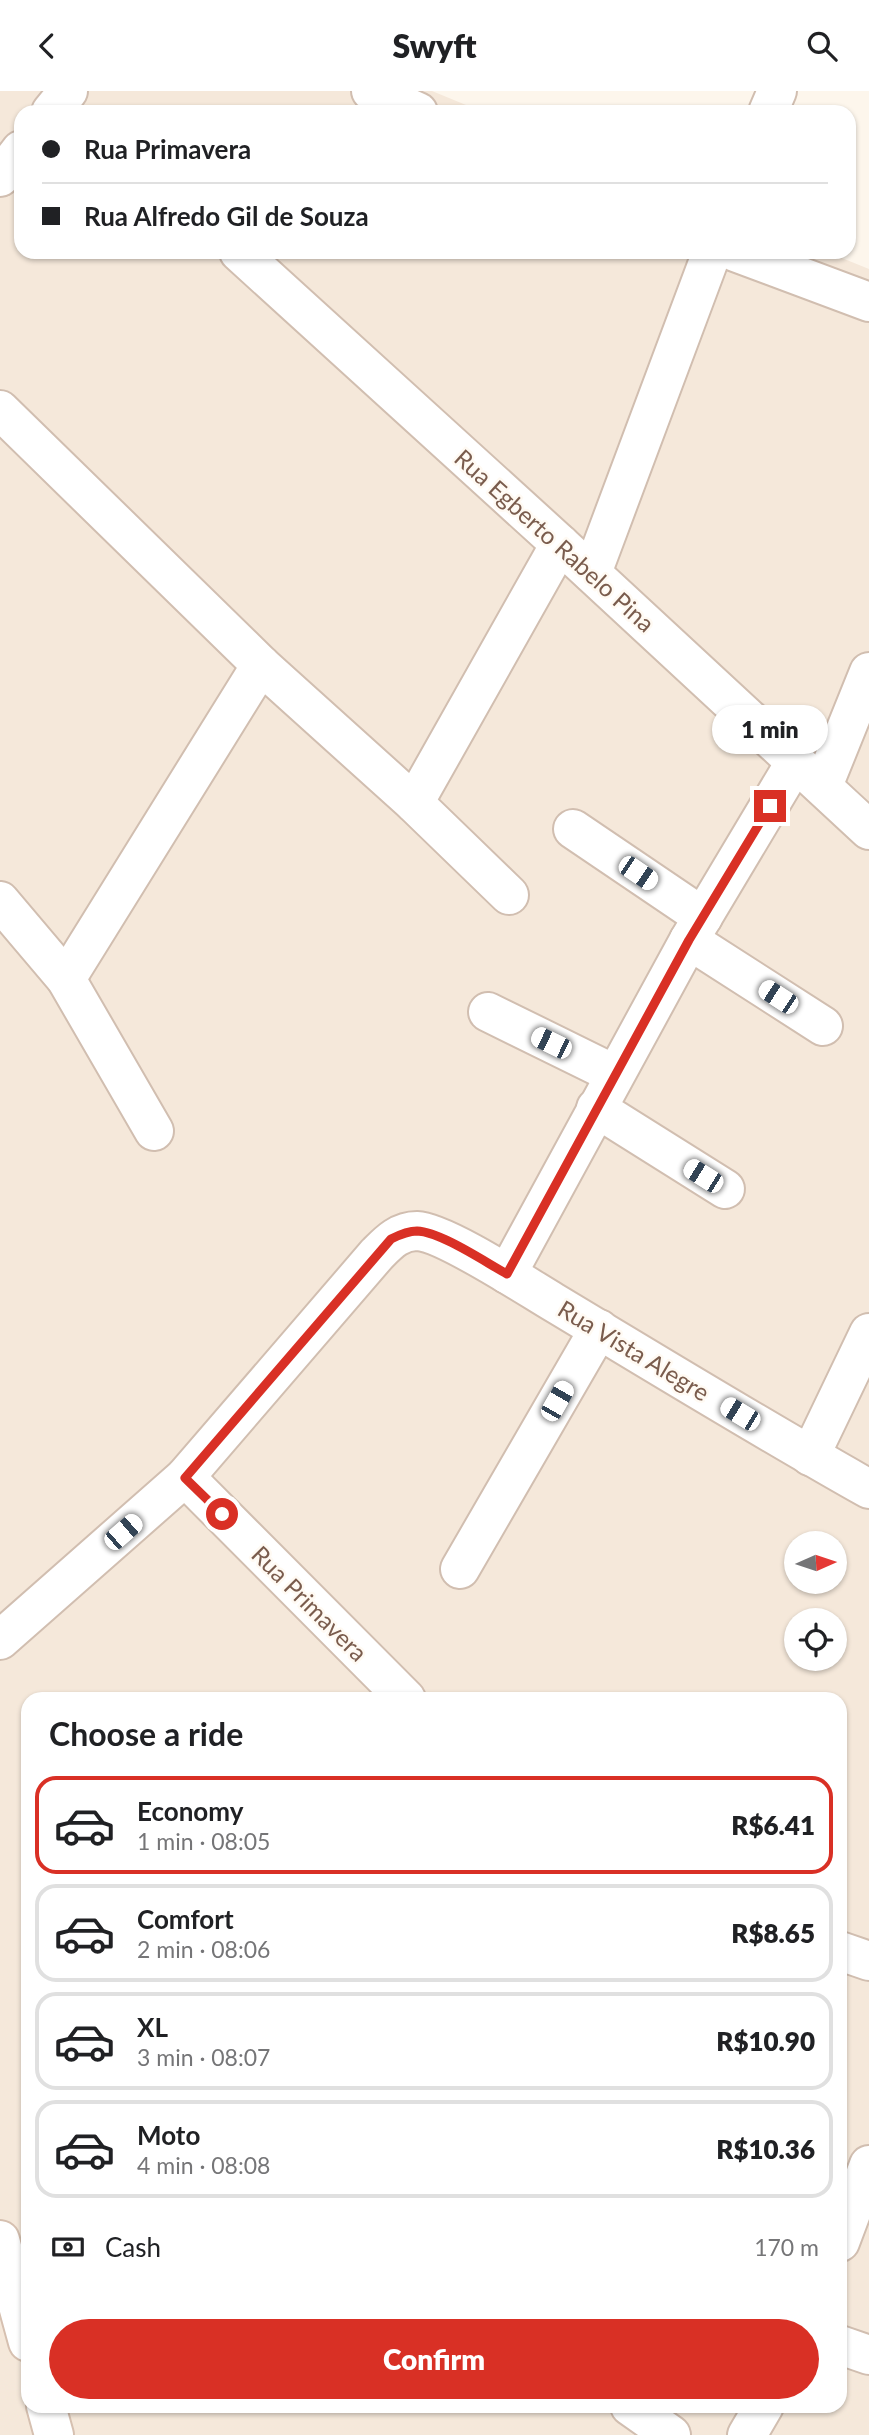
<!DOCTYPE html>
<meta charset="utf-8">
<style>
body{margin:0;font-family:Lato,sans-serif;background:#f6f6f6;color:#202124;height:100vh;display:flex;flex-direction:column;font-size:26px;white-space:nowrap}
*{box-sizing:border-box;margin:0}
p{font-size:23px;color:#757577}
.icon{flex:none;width:38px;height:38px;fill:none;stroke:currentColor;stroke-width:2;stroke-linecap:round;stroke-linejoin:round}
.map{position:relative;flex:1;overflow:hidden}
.panel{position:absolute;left:21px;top:1601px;width:826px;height:721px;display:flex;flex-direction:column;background:#fff;border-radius:21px;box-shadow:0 2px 5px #0004}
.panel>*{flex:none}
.hud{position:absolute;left:14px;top:14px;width:842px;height:154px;border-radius:21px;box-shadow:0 2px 5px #0004;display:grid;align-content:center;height:154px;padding:0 28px;background:#fff}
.needle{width:46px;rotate:87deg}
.buttons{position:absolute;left:784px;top:1440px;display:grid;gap:14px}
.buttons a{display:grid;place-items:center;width:63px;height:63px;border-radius:50%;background:#fff;box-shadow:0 2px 5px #0004;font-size:35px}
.end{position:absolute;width:32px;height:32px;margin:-16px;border:9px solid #d93025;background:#fff;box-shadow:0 0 0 4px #fff}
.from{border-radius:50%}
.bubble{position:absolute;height:49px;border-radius:24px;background:#fff;box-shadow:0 2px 5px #0004;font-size:23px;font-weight:800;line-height:49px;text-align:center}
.car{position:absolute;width:21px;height:42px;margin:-21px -10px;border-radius:9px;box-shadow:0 0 5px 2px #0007;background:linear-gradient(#fff 24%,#345 0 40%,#fff 0 76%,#345 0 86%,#fff 0)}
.hud b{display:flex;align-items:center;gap:24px;height:66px;font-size:26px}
.hud b+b{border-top:2px solid #e0e0e0}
.hud i{width:18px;height:18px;background:#202124}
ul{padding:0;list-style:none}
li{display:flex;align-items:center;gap:21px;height:98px;margin:0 14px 10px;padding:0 14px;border:4px solid #e0e0e0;border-radius:21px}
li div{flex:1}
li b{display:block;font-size:26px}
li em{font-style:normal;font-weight:800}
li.current{border-color:#d93025}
li>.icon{width:63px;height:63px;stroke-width:1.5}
h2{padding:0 28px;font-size:32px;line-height:84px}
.pay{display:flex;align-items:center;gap:18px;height:77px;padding:0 28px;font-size:26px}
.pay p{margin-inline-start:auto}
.action{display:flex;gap:14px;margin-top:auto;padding:14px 28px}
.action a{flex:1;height:80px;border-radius:42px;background:#d93025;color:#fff;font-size:28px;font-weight:800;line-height:80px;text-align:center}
header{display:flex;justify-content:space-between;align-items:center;height:91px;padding:0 28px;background:#fff;font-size:32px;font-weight:800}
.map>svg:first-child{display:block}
.residential{fill:#f5e8da;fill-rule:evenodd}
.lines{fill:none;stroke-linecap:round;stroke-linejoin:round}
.street-casing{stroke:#d1beb0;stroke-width:42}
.secondary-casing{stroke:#d6c0b0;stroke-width:42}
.street{stroke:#fff;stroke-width:38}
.secondary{stroke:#fff;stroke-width:38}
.route{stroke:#d93025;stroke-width:9}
.labels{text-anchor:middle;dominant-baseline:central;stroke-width:5;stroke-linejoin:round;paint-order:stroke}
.street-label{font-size:24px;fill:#7a5c4d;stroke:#fffaf3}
</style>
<header><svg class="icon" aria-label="back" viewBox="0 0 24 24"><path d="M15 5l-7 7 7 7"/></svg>Swyft<svg class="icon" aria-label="search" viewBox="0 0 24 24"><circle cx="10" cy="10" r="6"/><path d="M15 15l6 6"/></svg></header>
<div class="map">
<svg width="869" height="2344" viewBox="0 0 869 2344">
<rect width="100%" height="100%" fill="#fdf6ec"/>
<path class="residential" d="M0 0H432L483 21H21V161H827L869 178V2344H0ZM796 1452H835V1491H796ZM796 1530H835V1568H796ZM28 1608H840V2315H28Z"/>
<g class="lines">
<defs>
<g id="street">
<path d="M371 0 418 21"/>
<path d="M51 21 68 0"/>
<path d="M768 21 777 0"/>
<path d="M0 86 21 59"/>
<path d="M239 161 560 453 869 739"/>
<path d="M735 161 869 211"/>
<path d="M0 319 261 574 414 712 509 804"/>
<path d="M592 482 712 161"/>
<path d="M823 695 869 581"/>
<path d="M414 712 560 453"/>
<path d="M573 738 703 826"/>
<path d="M0 810 66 888 154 1040"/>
<path d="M689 849 823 935"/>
<path d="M66 888 261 574"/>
<path d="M488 921 614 983"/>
<path d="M596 1017 725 1098"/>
<path d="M507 1183 689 849 796 670"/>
<path d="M810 1365 869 1242"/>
<path d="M185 1386 406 1608"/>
<path d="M460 1478 599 1238"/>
<path d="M0 1549 185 1386 377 1163C388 1152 399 1140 417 1140 444 1141 526 1195 553 1211 658 1274 762 1338 869 1398"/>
<path d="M840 1860 869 1870"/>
<path d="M840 2151 869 2074"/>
<path d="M840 2254 869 2264"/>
<path d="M630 2315 671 2344"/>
<path d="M747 2344 764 2315"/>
</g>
<g id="secondary">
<path d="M0 2149 28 2251"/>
<path d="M46 2315 54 2344"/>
</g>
</defs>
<use href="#street" class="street-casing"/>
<use href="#secondary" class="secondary-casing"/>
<use href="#street" class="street"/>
<use href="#secondary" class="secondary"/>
</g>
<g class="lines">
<path class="route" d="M222 1423 185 1387 391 1148C399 1144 408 1140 417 1140 441 1141 485 1171 507 1183L689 849 770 715"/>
</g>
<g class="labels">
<g class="street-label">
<text transform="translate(555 449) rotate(42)">Rua Egberto Rabelo Pina</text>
<text transform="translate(634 1259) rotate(31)">Rua Vista Alegre</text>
<text transform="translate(310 1512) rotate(45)">Rua Primavera</text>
</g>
</g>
</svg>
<div class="buttons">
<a><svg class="needle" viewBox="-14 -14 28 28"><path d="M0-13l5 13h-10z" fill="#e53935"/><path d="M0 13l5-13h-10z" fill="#757577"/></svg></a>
<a><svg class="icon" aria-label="locate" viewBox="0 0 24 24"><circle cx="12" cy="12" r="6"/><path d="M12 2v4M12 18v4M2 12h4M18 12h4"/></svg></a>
</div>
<i class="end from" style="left:222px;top:1423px"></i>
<i class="end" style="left:770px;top:715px"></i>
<div class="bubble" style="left:712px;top:614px;width:116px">1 min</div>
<i class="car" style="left:638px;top:782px;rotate:124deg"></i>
<i class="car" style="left:778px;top:906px;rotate:303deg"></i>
<i class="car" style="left:551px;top:952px;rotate:296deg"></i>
<i class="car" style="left:703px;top:1085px;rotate:302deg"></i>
<i class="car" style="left:557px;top:1310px;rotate:30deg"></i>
<i class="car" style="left:740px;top:1323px;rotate:301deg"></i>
<i class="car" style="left:123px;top:1441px;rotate:49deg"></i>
<div class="hud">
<b><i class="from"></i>Rua Primavera</b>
<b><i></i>Rua Alfredo Gil de Souza</b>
</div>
<section class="panel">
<h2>Choose a ride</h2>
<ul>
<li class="current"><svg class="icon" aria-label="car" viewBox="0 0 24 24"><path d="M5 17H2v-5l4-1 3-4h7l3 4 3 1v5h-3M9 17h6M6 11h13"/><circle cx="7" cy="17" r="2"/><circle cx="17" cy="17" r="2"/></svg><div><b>Economy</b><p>1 min · 08:05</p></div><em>R$6.41</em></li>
<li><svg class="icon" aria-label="car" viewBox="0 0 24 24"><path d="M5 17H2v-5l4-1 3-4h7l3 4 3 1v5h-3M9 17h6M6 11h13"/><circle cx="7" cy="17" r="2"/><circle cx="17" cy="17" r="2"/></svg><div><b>Comfort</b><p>2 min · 08:06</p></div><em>R$8.65</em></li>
<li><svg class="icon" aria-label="car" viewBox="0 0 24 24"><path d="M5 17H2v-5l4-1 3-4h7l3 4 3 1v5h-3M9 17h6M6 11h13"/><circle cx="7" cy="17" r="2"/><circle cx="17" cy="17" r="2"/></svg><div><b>XL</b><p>3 min · 08:07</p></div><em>R$10.90</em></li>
<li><svg class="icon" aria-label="car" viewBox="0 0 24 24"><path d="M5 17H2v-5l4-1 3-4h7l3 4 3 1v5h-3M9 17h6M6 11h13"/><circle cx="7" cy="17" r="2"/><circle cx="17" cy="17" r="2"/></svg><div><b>Moto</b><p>4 min · 08:08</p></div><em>R$10.36</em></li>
</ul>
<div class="pay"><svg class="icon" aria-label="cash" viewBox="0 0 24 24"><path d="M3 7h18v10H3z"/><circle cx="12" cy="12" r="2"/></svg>Cash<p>170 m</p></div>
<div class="action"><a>Confirm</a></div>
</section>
</div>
